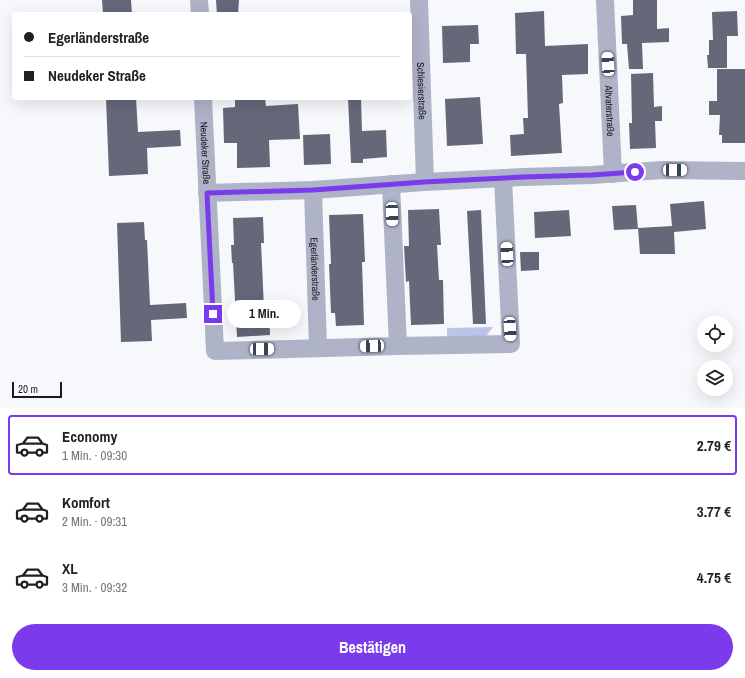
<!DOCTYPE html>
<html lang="de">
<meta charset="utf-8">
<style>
body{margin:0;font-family:"Archivo Narrow",sans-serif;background:#f2f2f2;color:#202124;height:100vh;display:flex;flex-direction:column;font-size:15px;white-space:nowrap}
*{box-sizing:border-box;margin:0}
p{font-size:13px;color:#757577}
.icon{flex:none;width:22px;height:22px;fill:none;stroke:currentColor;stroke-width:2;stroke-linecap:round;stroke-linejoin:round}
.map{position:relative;height:408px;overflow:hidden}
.sheet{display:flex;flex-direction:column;background:#fff;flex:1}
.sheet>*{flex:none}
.top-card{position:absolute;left:12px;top:12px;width:400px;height:88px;border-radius:4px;box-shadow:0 4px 16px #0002;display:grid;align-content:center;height:88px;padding:0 12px;background:#fff}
.fabs{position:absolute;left:697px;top:316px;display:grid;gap:8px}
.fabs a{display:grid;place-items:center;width:36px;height:36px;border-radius:50%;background:#fff;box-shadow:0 4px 16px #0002;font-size:20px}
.scale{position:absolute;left:12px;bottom:10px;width:50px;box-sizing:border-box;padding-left:4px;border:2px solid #191b22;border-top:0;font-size:11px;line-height:14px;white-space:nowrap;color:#191b22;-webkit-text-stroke:3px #fff;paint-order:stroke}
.end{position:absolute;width:18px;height:18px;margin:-9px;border:5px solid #7c3aed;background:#fff;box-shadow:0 0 0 2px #fff}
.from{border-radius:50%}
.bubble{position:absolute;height:28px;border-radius:14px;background:#fff;box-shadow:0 4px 16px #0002;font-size:13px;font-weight:700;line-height:28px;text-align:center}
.car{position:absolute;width:12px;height:24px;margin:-12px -6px;border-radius:5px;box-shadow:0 0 3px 1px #0007;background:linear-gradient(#fff 24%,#345 0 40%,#fff 0 76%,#345 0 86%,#fff 0)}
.top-card b{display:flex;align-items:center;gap:14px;height:38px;font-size:15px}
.top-card b+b{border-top:1px solid #e0e0e0}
.top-card i{width:10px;height:10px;background:#202124}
ul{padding:7px 0 0;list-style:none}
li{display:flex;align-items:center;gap:12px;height:60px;margin:0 8px 6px;padding:0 4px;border:2px solid transparent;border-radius:4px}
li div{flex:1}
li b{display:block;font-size:15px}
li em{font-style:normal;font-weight:700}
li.on{border-color:#7c3aed}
li>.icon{width:36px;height:36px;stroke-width:1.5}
.primary-button{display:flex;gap:8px;margin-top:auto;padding:8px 12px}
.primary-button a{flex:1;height:46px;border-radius:24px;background:#7c3aed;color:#fff;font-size:16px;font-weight:700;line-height:46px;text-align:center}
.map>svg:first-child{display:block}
.green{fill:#bdc4e9}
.building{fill:#656879}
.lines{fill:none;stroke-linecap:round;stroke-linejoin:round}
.minor{stroke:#afb3c7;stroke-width:18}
.route{stroke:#7c3aed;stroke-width:5}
.labels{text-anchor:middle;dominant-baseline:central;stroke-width:3.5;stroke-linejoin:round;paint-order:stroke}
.street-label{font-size:10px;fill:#191b22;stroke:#fff}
</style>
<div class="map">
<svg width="745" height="408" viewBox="0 0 745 408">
<rect width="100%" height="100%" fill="#f7f8fc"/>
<path class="green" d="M493 327 485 338H447V328Z"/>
<g class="building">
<path d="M102 0H131L132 14H103Z"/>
<path d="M216 0H239L238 14H217Z"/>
<path d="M633 0H657V29L669 28V42L642 43 643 69H629L627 44H622L621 16 633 15Z"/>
<path d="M544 11 545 46 588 44V74L562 75 563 103 559 104 562 153 511 156 510 135 524 134 523 118H528L526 54H516L515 13Z"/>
<path d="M737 11 738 36H727V68H708L707 55H709V40H713L712 12Z"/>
<path d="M478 25 479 44H470V62L443 63 442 26Z"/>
<path d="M717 69H745V143H722V135H719L720 115H709V101H717Z"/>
<path d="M653 73 654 107 662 106V121H655L656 148 630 149 629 123H632L631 74Z"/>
<path d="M480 97 483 144 447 146 445 99Z"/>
<path d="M106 98H136L138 132 180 130 181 146 147 148 148 174 109 176Z"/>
<path d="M235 98H265L266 106 298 104 300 139 269 140 270 167 237 168V143H224L223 108 235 107Z"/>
<path d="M348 98H361L362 131 386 130 387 157 363 159V163H351Z"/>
<path d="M330 134 331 164 304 165 303 135Z"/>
<path d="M704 201 706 229 674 232 675 254H640L638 228 672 226 670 204Z"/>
<path d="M636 205 638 229 614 230 612 206Z"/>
<path d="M439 209 441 245H437L439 280H443L444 324 411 325 409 281 406 282 404 246H409L408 210Z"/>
<path d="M481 210 486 324H473L467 211Z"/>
<path d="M569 210 571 236 535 238 534 212Z"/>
<path d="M363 214 365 262H362L364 325 336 326 335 313H331L329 264H331L329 215Z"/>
<path d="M263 217 264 243H261L264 308 269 307 270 335 237 337 233 263H232L231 245H234L233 218Z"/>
<path d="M144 222 145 240H147L150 305 186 303 187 318 151 320 152 341 121 342 117 223Z"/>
<path d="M520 252H539V270L521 271Z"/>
</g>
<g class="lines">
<g class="minor">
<path d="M199 0 200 14"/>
<path id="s1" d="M419 0 425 182"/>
<path id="s2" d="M605 0 613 174"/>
<path id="s3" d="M203 98 215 351 398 346 511 344 503 178"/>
<path d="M391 184 398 346"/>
<path id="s4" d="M313 190 318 348"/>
<path d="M207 193 313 190 425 182 523 177 592 175 662 170 745 171"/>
</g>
</g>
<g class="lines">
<path class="route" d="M213 314 207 193 313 190 424 182 523 177 592 175 635 172"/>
</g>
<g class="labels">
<g class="street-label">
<text stroke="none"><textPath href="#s1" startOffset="91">Schlesierstraße</textPath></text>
<text stroke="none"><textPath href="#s2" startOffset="111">Altvaterstraße</textPath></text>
<text stroke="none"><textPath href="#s3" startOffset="55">Neudeker Straße</textPath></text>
<text stroke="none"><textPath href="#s4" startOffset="79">Egerländerstraße</textPath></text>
</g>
</g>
</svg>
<div class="fabs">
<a><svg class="icon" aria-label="locate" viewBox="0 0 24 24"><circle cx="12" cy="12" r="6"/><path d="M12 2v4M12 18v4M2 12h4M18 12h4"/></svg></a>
<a><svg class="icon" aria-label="layers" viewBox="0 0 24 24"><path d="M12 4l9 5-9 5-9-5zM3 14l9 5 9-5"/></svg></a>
</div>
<div class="scale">20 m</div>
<i class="end from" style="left:635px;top:172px"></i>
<i class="end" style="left:213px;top:314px"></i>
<div class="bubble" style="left:227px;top:300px;width:74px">1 Min.</div>
<i class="car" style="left:608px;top:64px;rotate:356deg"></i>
<i class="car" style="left:675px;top:170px;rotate:90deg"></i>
<i class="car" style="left:392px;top:214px;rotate:178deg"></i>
<i class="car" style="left:507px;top:254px;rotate:357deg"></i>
<i class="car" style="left:510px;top:329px;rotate:177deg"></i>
<i class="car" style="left:372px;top:346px;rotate:268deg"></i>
<i class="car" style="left:262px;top:349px;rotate:89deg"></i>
<div class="top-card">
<b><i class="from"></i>Egerländerstraße</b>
<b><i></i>Neudeker Straße</b>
</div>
</div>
<section class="sheet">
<ul>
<li class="on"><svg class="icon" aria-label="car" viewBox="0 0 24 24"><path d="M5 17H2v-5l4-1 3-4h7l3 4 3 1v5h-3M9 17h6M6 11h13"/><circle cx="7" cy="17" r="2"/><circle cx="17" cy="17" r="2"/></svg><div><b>Economy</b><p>1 Min. · 09:30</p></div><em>2.79 €</em></li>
<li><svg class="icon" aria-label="car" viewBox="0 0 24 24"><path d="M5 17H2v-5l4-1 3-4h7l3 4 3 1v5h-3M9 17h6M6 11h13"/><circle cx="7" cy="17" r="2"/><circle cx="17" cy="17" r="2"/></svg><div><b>Komfort</b><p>2 Min. · 09:31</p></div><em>3.77 €</em></li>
<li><svg class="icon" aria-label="car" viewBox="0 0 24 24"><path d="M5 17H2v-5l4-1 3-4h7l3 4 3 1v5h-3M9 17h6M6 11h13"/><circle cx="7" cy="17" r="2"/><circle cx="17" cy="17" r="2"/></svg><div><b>XL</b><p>3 Min. · 09:32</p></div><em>4.75 €</em></li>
</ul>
<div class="primary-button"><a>Bestätigen</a></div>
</section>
